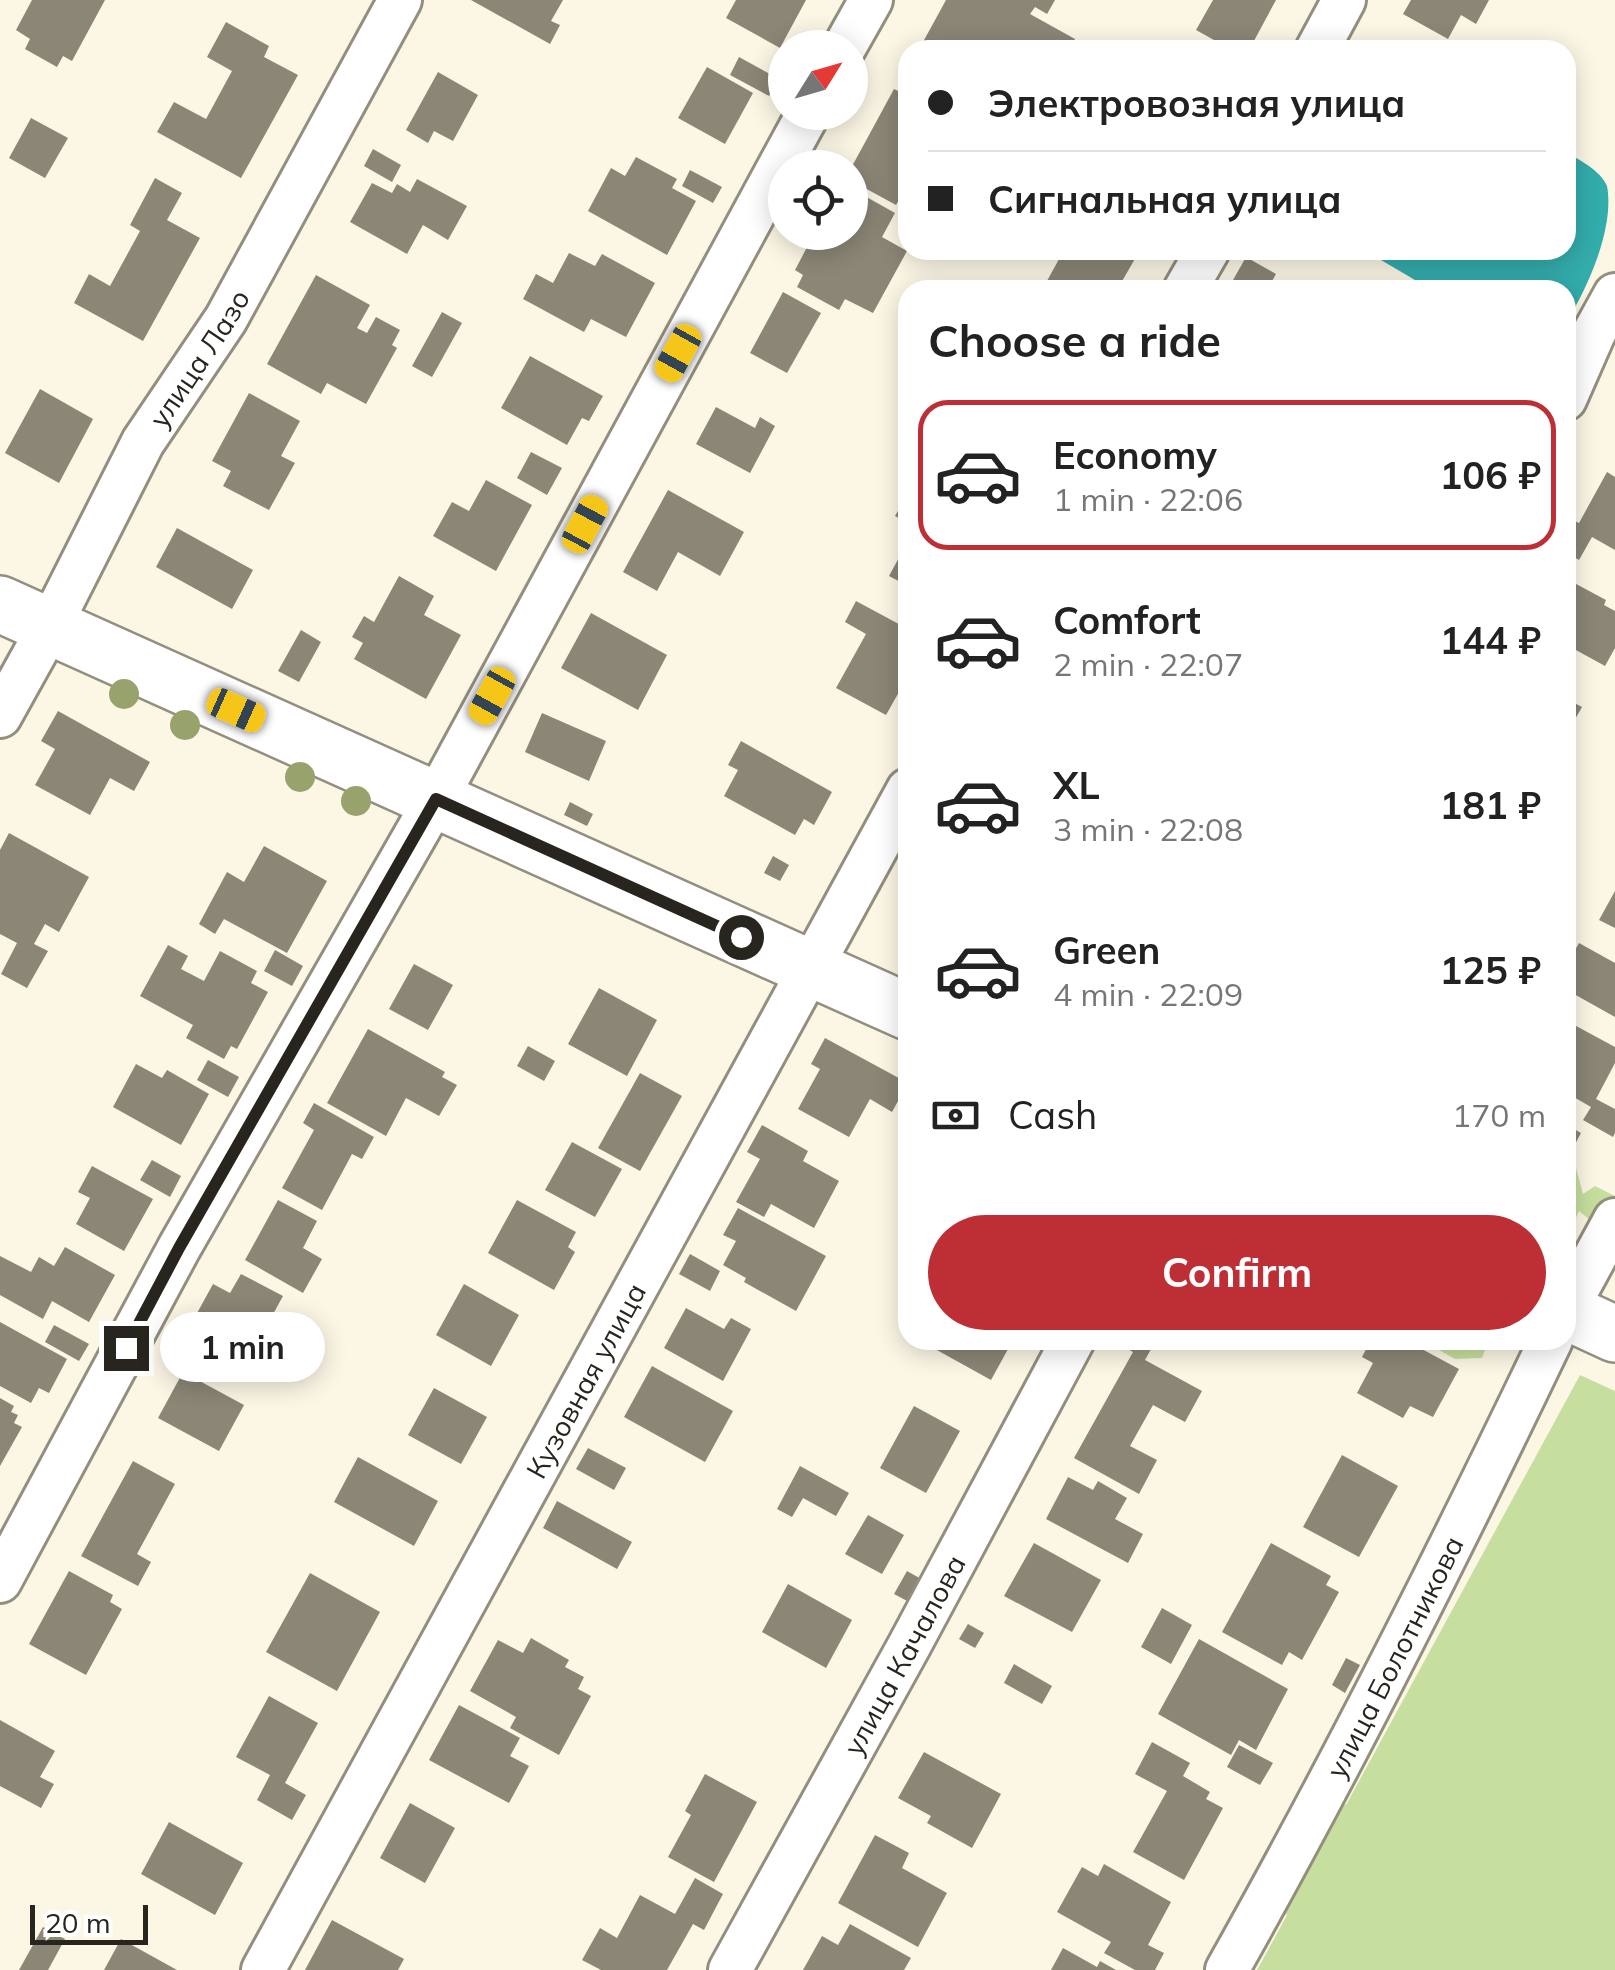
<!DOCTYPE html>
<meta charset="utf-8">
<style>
body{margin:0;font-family:Mulish,sans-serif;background:#f6f6f6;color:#222;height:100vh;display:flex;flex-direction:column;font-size:38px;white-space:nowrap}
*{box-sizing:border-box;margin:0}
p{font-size:32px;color:#767676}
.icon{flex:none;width:55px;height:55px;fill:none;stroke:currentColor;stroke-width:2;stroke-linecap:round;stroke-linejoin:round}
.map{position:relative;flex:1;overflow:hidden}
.panel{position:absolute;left:898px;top:280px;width:678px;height:1070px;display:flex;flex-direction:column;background:#fff;border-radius:30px;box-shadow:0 5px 25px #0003}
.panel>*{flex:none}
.top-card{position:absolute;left:898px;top:40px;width:678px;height:220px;border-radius:30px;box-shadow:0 5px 25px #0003;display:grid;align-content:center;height:220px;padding:0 30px;background:#fff}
.needle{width:65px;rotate:53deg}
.tools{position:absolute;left:768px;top:30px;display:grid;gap:20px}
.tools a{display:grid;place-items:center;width:100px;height:100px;border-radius:50%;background:#fff;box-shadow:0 5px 25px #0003;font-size:50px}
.scale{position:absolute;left:30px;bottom:25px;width:118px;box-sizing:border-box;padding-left:10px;border:5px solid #27251e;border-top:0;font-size:28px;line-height:35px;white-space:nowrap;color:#27251e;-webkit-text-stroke:8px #fff;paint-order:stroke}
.end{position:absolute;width:45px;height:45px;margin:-22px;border:12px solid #27251e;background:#fff;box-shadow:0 0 0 5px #fff}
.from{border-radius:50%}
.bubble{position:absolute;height:70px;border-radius:35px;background:#fff;box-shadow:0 5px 25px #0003;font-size:32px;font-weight:700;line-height:70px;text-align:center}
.car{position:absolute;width:30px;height:60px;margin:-30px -15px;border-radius:12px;box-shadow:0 0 8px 2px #0007;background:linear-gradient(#f5c518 24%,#345 0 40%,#f5c518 0 76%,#345 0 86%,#f5c518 0)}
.top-card b{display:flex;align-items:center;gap:35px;height:95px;font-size:38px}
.top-card b+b{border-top:2px solid #e0e0e0}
.top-card i{width:25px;height:25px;background:#222}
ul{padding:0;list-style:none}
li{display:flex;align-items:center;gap:30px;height:150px;margin:0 20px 15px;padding:0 10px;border:5px solid transparent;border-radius:30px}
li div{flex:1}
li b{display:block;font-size:38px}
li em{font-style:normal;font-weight:700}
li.on{border-color:#be2e35}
li>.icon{width:90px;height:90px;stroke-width:1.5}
h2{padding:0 30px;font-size:45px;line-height:120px}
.pay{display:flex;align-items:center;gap:25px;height:110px;padding:0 30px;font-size:38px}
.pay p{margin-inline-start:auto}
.primary-button{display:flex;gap:20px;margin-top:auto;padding:20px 30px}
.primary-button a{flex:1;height:115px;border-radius:60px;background:#be2e35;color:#fff;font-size:40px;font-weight:700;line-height:115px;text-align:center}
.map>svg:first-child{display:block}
.green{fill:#c6df9e}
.water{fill:#33acac}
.building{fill:#8b8676}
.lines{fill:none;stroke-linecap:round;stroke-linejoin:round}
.street-casing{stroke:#948e7e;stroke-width:48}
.secondary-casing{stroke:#948e7e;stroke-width:60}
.street{stroke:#fff;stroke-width:42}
.secondary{stroke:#fff;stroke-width:55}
.tree{fill:#97a26d}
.route{stroke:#27251e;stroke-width:12}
.labels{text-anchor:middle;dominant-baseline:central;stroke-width:10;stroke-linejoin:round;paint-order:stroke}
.street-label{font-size:28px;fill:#27251e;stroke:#fff}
</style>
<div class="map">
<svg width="1615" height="1970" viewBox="0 0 1615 1970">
<rect width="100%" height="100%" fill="#fcf7e5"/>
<g class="green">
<path d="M1576 1168 1583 1194 1595 1186 1615 1196V1202L1596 1225 1579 1211 1565 1242C1565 1219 1558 1184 1576 1168Z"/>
<path d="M1421 1340H1489L1482 1358 1455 1359Z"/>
<path d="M1580 1375 1615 1391V1970H1257L1287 1915 1273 1909 1329 1798 1346 1805Z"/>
</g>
<path class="water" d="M1565 152C1579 159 1601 171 1607 186 1615 228 1587 290 1565 324V290H1432L1364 250H1565Z"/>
<g class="building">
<path d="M32 0H105L72 61 63 56 57 67 25 49 30 39 16 30Z"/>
<path d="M471 0H563L551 21 560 25 550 44Z"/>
<path d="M736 0H806L780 48 726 18Z"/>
<path d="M946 0H1055L1047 14 1035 7 1030 14 1075 39 1069 50H936L923 42Z"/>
<path d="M1213 0H1276L1249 50H1232L1196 30Z"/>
<path d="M1411 0H1489L1476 24 1461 15 1448 39 1403 14Z"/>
<path d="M226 22 269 46 264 57 298 75 241 178 157 132 174 102 206 119 232 71 207 57Z"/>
<path d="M739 57 779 79 769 96 730 75Z"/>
<path d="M707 67 753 93 725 144 678 118Z"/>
<path d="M438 72 478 95 453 141 434 131 428 143 406 130Z"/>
<path d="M894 89 908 96V185L896 205 850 180V170Z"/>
<path d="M31 118 68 138 45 178 9 158Z"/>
<path d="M373 149 401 165 392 182 364 166Z"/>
<path d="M636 157 677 179 672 188 696 201 667 255 588 211 611 168 625 176Z"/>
<path d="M690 170 722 187 713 203 682 186Z"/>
<path d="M155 178 182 193 167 220 200 238 143 341 74 303 89 274 110 286 140 231 130 225Z"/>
<path d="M417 179 467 206 448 240 423 225 407 254 350 222 372 183 392 193 397 184 410 192Z"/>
<path d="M854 190 895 213 882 237 907 251 873 313 845 299 839 310 797 287 803 275 795 270 815 232H850V198Z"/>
<path d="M1064 250H1140L1117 290H1042Z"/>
<path d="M569 253 595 266 602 254 655 283 626 337 591 319 584 332 523 299 536 274 553 283Z"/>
<path d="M1246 257 1276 274 1267 290H1251L1233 280Z"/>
<path d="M316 275 370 305 357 328 367 333 376 317 400 330 392 345 397 348 366 404 327 383 321 394 267 364Z"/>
<path d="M783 292 821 313 787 373 750 353Z"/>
<path d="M442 312 462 323 432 377 412 366Z"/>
<path d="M530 356 603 396 589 421 582 418 567 445 501 408Z"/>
<path d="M40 389 93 419 59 483 5 453Z"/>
<path d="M249 393 300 421 281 456 295 463 269 510 223 486 231 471 212 461Z"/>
<path d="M716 407 755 428 760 417 775 426 750 473 696 444Z"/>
<path d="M531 452 562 468 547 495 517 478Z"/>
<path d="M1607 472 1615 477V550L1592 537 1579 560 1565 552V516L1579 523Z"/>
<path d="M486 480 532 505 496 571 433 536 452 502 469 511Z"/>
<path d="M668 490 744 532 720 576 678 552 657 591 623 572Z"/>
<path d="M908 494V523L895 516Z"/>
<path d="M177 528 253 570 232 609 156 567Z"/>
<path d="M908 541V586L889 576Z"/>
<path d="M399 576 434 596 424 615 461 635 426 699 354 659 363 643 352 637 364 616 374 622Z"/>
<path d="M1565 578 1606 600 1604 605 1615 611V648L1605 666 1565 644Z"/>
<path d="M856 601 908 629V676L886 715 836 688 866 634 845 622Z"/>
<path d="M591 613 667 655 638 710 561 668Z"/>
<path d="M301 630 321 642 299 682 278 671Z"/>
<path d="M1565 698 1582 707 1565 737Z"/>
<path d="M58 711 150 762 134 791 110 778 90 815 35 785 55 749 41 741Z"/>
<path d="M542 713 606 741 589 781 525 752Z"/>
<path d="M741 741 832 792 814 825 804 819 795 835 724 796 738 770 728 765Z"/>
<path d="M570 802 593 814 587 826 564 815Z"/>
<path d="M9 833 89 877 59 932 45 924 34 944 48 951 27 988 1 974 17 943 0 934V850Z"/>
<path d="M264 846 327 881 287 953 224 919 215 934 199 924 227 872 244 882Z"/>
<path d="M773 856 789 865 780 881 764 873Z"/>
<path d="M1615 891V928L1599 920Z"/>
<path d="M1579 943 1615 963V1017L1565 989V968Z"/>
<path d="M168 945 188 956 181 969 204 981 220 951 257 971 251 983 268 992 237 1049 231 1046 224 1059 186 1038 193 1025 140 996Z"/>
<path d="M275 950 303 966 292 986 264 971Z"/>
<path d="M414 964 453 985 428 1030 389 1009Z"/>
<path d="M599 988 657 1020 627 1076 568 1044Z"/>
<path d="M1565 1020 1615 1047V1063L1596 1099 1615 1109V1133L1613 1137 1583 1120 1591 1107 1565 1092Z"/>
<path d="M368 1029 445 1072 442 1077 457 1085 439 1116 406 1098 386 1136 327 1103Z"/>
<path d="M825 1038 908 1083 892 1112 870 1099 849 1137 798 1109 820 1069 811 1064Z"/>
<path d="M528 1046 555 1061 544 1081 517 1066Z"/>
<path d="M208 1060 239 1077 228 1097 197 1080Z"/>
<path d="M136 1064 162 1078 167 1070 209 1094 181 1145 113 1107Z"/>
<path d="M640 1073 682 1096 640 1171 598 1148Z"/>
<path d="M314 1103 374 1137 362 1159 352 1154 322 1210 282 1188 314 1130 303 1123Z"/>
<path d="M1565 1124 1581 1133 1565 1163Z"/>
<path d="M762 1125 808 1151 803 1161 839 1181 814 1228 771 1204 764 1217 736 1202 760 1159 747 1152Z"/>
<path d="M572 1142 622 1169 595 1217 545 1190Z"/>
<path d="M152 1160 181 1176 170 1197 140 1180Z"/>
<path d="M92 1166 153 1199 124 1251 76 1224 90 1198 78 1192Z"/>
<path d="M278 1200 317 1221 303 1248 322 1259 303 1293 245 1260Z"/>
<path d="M517 1200 576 1232 568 1247 575 1252 554 1290 488 1253Z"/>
<path d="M738 1208 826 1256 796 1311 744 1282 746 1278 723 1265 736 1241 723 1235Z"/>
<path d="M65 1247 115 1275 89 1322 52 1301 43 1319 0 1295V1256L31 1272 39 1257 54 1266Z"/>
<path d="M690 1254 720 1271 710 1291 679 1274Z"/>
<path d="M241 1274 283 1296 249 1358 190 1326 213 1284 230 1293Z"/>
<path d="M464 1284 519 1315 491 1366 436 1335Z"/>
<path d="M686 1308 724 1329 731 1318 751 1329 723 1381 664 1348Z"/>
<path d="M0 1322 67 1359 49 1393 39 1388 31 1403 0 1386Z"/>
<path d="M54 1325 89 1344 79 1361 45 1342Z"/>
<path d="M940 1340H1013L991 1380 935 1349Z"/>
<path d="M1112 1340H1156L1145 1360 1202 1391 1185 1422 1153 1405 1130 1446 1157 1460 1139 1494 1074 1458 1133 1352Z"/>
<path d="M1371 1340H1405L1459 1369 1433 1417 1410 1406 1403 1418 1357 1393 1373 1363 1362 1357Z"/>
<path d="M652 1366 733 1411 705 1462 624 1417Z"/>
<path d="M183 1372 244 1405 219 1451 158 1418Z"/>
<path d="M434 1388 487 1417 461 1464 408 1435Z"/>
<path d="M0 1398 14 1406 11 1412 18 1415 14 1423 22 1427 0 1466Z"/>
<path d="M914 1406 960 1431 926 1493 880 1468Z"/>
<path d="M588 1448 626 1468 614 1490 576 1469Z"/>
<path d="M1342 1455 1398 1486 1359 1557 1303 1527Z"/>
<path d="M358 1457 438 1501 414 1546 334 1502Z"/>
<path d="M133 1461 175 1484 137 1554 151 1562 138 1586 81 1556Z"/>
<path d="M800 1466 849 1493 836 1516 803 1498 792 1517 777 1509Z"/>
<path d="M1068 1477 1093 1490 1098 1481 1127 1498 1115 1519 1143 1534 1128 1563 1046 1519Z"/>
<path d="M557 1501 632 1542 617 1569 543 1528Z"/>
<path d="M868 1515 904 1535 882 1574 845 1554Z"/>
<path d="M1034 1543 1101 1580 1072 1632 1004 1596Z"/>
<path d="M1271 1543 1331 1576 1326 1585 1339 1592 1302 1660 1289 1652 1282 1665 1222 1632Z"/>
<path d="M69 1571 113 1595 110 1602 122 1609 86 1675 29 1644Z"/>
<path d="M907 1571 923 1580 911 1603 894 1594Z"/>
<path d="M310 1573 380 1612 337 1691 266 1652Z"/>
<path d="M788 1584 852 1620 826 1668 762 1632Z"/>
<path d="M1162 1608 1192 1625 1171 1664 1141 1647Z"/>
<path d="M968 1624 984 1633 975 1648 959 1639Z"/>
<path d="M531 1638 569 1660 565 1667 584 1677 578 1689 591 1696 559 1755 510 1728 516 1717 470 1691 498 1640 523 1653Z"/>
<path d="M1199 1639 1288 1689 1256 1750 1239 1740 1231 1755 1158 1714Z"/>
<path d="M1346 1658 1360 1665 1345 1693 1332 1685Z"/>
<path d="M1014 1664 1052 1686 1042 1704 1004 1683Z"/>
<path d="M269 1696 318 1723 285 1783 306 1795 292 1820 257 1800 270 1775 236 1757Z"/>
<path d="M459 1705 520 1738 510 1756 529 1766 509 1803 429 1760Z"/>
<path d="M0 1720 55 1751 40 1777 54 1784 41 1808 0 1786Z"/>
<path d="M1152 1742 1190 1763 1183 1776 1210 1792 1206 1799 1223 1808 1184 1880 1133 1852 1167 1791 1135 1774Z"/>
<path d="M1239 1745 1273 1763 1260 1785 1227 1767Z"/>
<path d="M924 1752 1001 1794 972 1848 927 1823 931 1816 898 1798Z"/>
<path d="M705 1774 757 1802 714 1882 668 1857 691 1815 685 1811Z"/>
<path d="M410 1803 455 1828 425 1883 380 1858Z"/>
<path d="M169 1822 243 1863 215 1915 141 1874Z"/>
<path d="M875 1835 909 1853 902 1868 947 1893 918 1947 838 1903Z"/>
<path d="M1104 1864 1171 1902 1148 1945 1164 1953 1155 1970H1135L1104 1953 1111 1942 1057 1912 1082 1867 1098 1876Z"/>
<path d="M695 1878 723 1894 704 1930 693 1924 667 1970H601L582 1960 600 1928 617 1938 640 1895 675 1914Z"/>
<path d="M332 1920 404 1959 398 1970H305Z"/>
<path d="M850 1924 911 1958 904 1970H803L822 1936 838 1945Z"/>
<path d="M43 1927 65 1939 48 1970H19Z"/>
<path d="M121 1939 177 1970H104Z"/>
<path d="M1063 1948 1097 1967 1100 1961 1116 1970H1051Z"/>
</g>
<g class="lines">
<defs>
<g id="street">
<path d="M844 48 871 0"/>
<path d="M1317 50 1344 0"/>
<path d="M1185 290 1208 250"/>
<path d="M1565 399 1594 333 1615 295"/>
<path id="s1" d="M0 716 50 626 143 442 226 319 400 0"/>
<path d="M1565 1312 1615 1220"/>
<path d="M0 1581 179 1248 436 799 809 112"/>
<path id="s2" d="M263 1970 908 790"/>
<path id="s3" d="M730 1970 909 1646 1073 1340"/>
<path id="s4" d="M1227 1970C1343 1764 1449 1553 1551 1340"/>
</g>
<g id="secondary">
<path d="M0 604 908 1012"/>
<path d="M1565 1311 1615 1334"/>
</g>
</defs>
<use href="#street" class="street-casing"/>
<use href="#secondary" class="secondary-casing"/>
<use href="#street" class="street"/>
<use href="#secondary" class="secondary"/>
</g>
<g class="tree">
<circle cx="124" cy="694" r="15"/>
<circle cx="185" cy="725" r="15"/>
<circle cx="300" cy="777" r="15"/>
<circle cx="356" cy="801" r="15"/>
</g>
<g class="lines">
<path class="route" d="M126 1348 179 1248 436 799 741 937"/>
</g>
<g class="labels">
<g class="street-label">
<text stroke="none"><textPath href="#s1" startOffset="410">улица Лазо</textPath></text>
<text stroke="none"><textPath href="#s2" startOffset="672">Кузовная улица</textPath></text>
<text stroke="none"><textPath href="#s3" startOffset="360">улица Качалова</textPath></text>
<text stroke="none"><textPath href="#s4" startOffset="355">улица Болотникова</textPath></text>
</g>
</g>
</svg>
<div class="tools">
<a><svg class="needle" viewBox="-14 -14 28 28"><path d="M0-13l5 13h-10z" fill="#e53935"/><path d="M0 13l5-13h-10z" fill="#767676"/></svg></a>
<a><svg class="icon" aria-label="locate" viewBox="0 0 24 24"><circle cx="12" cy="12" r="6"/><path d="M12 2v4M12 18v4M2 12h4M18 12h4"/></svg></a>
</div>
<div class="scale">20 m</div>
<i class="end from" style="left:741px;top:937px"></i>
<i class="end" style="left:126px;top:1348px"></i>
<div class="bubble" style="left:160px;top:1312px;width:165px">1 min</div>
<i class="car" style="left:678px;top:353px;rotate:209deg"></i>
<i class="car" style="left:585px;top:524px;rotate:28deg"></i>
<i class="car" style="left:492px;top:696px;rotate:209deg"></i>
<i class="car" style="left:236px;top:710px;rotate:114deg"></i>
<div class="top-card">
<b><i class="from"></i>Электровозная улица</b>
<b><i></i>Сигнальная улица</b>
</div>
<section class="panel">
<h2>Choose a ride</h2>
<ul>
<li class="on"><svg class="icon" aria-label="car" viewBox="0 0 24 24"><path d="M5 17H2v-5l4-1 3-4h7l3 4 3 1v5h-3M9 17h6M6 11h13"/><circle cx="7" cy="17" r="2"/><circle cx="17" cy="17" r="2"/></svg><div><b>Economy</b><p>1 min · 22:06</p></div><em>106 ₽</em></li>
<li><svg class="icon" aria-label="car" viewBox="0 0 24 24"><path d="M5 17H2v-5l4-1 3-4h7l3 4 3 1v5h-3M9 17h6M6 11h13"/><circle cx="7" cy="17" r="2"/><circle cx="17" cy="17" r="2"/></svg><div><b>Comfort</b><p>2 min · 22:07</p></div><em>144 ₽</em></li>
<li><svg class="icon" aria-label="car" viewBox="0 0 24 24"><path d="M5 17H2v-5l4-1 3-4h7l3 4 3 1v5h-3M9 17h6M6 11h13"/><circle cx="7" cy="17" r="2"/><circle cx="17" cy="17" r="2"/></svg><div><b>XL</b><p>3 min · 22:08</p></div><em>181 ₽</em></li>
<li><svg class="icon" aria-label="car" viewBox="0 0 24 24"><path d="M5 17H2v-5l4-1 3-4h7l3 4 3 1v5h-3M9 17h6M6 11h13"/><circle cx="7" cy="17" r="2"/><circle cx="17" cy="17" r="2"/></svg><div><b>Green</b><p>4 min · 22:09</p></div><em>125 ₽</em></li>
</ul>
<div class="pay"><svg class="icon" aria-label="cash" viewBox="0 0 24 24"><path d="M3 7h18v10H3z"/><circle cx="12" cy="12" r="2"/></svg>Cash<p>170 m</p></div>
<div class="primary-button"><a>Confirm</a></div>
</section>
</div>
